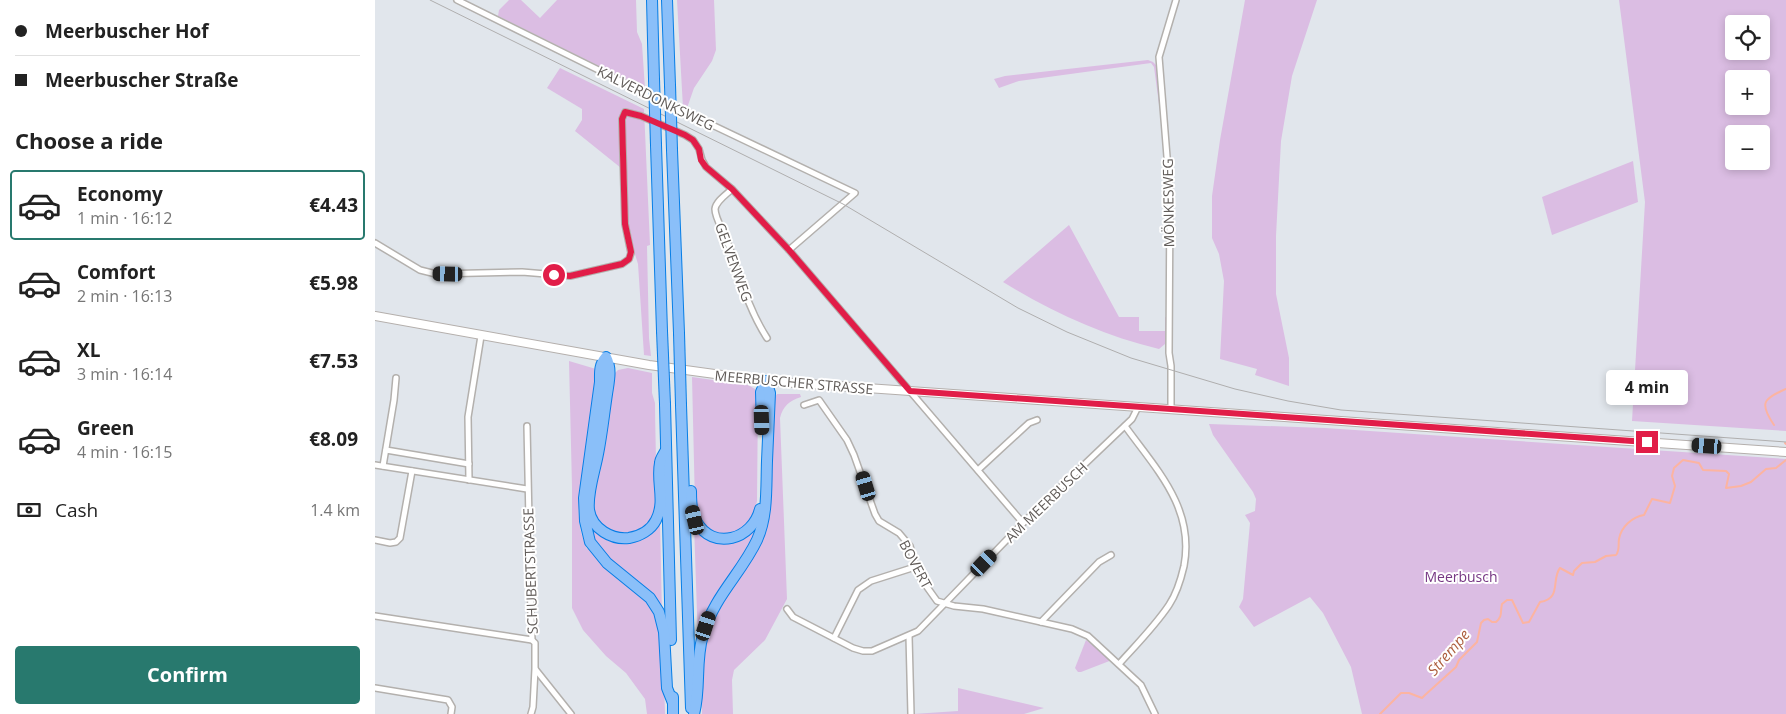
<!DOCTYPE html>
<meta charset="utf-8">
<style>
body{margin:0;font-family:"Open Sans",sans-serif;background:#f2f2f2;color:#222;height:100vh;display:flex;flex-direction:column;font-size:19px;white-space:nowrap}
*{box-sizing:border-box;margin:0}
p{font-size:16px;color:#767676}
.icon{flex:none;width:28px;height:28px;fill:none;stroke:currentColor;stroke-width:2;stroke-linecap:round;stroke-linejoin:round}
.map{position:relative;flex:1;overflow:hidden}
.side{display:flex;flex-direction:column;background:#fff;width:375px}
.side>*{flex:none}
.top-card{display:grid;align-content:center;height:110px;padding:0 15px;background:#fff}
.fabs{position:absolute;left:1350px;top:15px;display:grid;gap:10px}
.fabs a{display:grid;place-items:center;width:45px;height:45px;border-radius:5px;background:#fff;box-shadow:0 2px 8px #0003;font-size:25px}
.end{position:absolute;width:22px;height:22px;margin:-11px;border:6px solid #e11d48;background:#fff;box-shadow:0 0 0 2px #fff}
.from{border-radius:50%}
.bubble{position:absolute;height:35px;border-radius:5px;background:#fff;box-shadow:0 2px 8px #0003;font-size:16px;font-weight:700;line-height:35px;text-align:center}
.car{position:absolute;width:15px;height:30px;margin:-15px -8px;border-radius:6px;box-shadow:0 0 4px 1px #0007;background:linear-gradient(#222 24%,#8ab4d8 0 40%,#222 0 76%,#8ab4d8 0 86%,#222 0)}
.top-card b{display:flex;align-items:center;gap:18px;height:48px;font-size:19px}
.top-card b+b{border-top:1px solid #e0e0e0}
.top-card i{width:12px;height:12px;background:#222}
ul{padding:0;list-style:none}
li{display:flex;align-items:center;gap:15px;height:70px;margin:0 10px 8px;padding:0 5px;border:2px solid transparent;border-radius:5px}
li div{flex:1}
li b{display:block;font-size:19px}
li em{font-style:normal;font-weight:700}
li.active{border-color:#28796e}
li>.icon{width:45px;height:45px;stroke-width:1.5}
h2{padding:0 15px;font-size:22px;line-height:60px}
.pay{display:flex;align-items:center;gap:12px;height:55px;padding:0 15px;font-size:19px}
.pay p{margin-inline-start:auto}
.cta{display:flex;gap:10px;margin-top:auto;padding:10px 15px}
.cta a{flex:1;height:58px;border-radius:5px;background:#28796e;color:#fff;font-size:20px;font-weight:700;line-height:58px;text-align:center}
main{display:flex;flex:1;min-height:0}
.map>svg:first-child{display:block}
.green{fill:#dbbde3;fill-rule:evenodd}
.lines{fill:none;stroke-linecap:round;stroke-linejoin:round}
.stream{stroke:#fcb4a1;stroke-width:2}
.street-casing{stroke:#b3b0ad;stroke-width:8}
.secondary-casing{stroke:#b4afac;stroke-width:10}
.highway-casing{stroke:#077ee6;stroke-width:12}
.street{stroke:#fff;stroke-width:5}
.secondary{stroke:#fff;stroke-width:8}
.highway{stroke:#8abff9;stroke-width:10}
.tram{stroke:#afaeae;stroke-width:1}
.highway-bridge-casing{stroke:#077ee6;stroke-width:12;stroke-linecap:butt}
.highway-bridge{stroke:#8abff9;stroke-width:10}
.route{stroke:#e11d48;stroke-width:6}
.labels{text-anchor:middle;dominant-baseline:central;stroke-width:4;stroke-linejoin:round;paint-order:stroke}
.street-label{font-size:14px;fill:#615c59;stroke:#fff}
.park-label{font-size:14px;fill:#763783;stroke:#fff}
.water-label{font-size:15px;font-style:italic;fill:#ad5f3f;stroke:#fff}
</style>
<main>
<section class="side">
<div class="top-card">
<b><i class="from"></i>Meerbuscher Hof</b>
<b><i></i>Meerbuscher Straße</b>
</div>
<h2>Choose a ride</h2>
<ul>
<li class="active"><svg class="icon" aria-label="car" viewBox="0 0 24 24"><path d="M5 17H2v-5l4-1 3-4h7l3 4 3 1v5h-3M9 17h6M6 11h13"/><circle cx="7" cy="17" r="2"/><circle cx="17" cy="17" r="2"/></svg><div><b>Economy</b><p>1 min · 16:12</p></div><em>€4.43</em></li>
<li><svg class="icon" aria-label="car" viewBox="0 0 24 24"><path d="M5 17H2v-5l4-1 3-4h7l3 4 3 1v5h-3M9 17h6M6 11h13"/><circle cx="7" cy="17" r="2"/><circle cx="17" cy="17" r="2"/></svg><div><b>Comfort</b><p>2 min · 16:13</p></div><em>€5.98</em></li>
<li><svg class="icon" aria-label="car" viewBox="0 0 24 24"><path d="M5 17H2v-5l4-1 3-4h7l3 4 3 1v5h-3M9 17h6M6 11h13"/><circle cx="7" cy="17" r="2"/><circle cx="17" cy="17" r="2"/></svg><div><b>XL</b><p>3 min · 16:14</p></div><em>€7.53</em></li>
<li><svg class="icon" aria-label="car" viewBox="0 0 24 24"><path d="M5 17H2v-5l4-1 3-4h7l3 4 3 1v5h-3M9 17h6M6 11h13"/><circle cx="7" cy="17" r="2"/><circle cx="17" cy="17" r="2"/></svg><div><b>Green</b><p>4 min · 16:15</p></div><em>€8.09</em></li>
</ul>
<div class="pay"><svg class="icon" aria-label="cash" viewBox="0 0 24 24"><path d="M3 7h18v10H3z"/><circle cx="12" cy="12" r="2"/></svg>Cash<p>1.4 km</p></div>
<div class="cta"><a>Confirm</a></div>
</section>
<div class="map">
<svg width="1411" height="714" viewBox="0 0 1411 714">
<rect width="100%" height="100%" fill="#e1e6ec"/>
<g class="green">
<path d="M134 0H146L165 18 182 0H261L262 32 267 44 270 89 123 16 124 10Z"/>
<path d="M302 0H339L341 50 337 61 319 88 312 108H308Z"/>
<path d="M870 0H942L917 76 906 141 901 236V294L914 358V386L880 375 882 369 845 359 849 281 844 254 837 238V196L845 140Z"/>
<path d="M1244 0H1411V431L1257 421 1270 202ZM1359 24H1386V51H1359ZM1359 79H1386V106H1359ZM1359 134H1386V161H1359Z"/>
<path d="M773 60 778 62 782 66 788 134 779 67 776 63 644 81 624 88 619 79 630 76Z"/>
<path d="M185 68 269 109 275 245 272 246 274 338 276 356 269 355 263 264 251 225V172L200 131 207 120V109L172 88Z"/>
<path d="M1258 161 1263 202 1177 235 1167 197Z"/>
<path d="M694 225 744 317H764V331H790V317H792L790 344 784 349C729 336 677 312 628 282Z"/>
<path d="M194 361 221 369 222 385 219 384 218 401 204 503C203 520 205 534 212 549L214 547 224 561 272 601 279 612 288 647 290 714H272L270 699 251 673 231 656 208 630 197 608V487Z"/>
<path d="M253 368 277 373V393L280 403C280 425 281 447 281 469 282 482 283 498 279 511 272 536 234 542 222 518 218 512 219 505 219 499L239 374 243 370Z"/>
<path d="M317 377 373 385 380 389 383 396 382 501C377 531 343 550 325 519 322 515 322 509 320 505Z"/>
<path d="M402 394H425L426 397C414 401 408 406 405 418L412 599 390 640 359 670 357 680 358 714H327V666L332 636 338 617 385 542 399 399Z"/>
<path d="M834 424 950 428 1411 459V714H987L976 667 948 613 935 597 879 627 864 607 868 599 875 523 870 515 880 511 881 499 878 492 838 435Z"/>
<path d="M285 518 287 615 240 567 217 539 216 521 244 541Z"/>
<path d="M319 524 338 540 385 525 323 643Z"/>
<path d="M711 640 737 660 706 672H703L700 668Z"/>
<path d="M583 688 669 708 649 714H538L583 711Z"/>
</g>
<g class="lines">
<g class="stream">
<path d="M1399 425C1384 403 1388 399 1411 389"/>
<path d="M1410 443 1411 444"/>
<path d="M1005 714 1026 693H1034L1047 698 1050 695 1081 667 1084 660 1102 642 1106 623 1109 620 1113 619 1117 622H1121C1128 616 1125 612 1127 604L1132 600H1137L1148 623 1154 622 1165 602C1187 599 1176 579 1185 568L1198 575 1199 571 1207 563 1220 562 1231 556 1241 555C1245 550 1243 545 1244 539 1246 527 1257 517 1269 515L1277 499 1295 503 1300 486 1297 476 1299 468 1308 460 1324 463 1328 470 1351 471 1354 474 1351 488 1366 486 1376 482 1391 469 1401 468 1411 460"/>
</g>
<defs>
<g id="street">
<path d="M82 0 268 92 480 193 414 250"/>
<path d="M357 189C352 194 341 201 340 209 340 218 348 230 351 238 364 273 372 307 392 338"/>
<path d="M0 243 45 270 61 274 147 272 195 276 247 264 254 259 256 253 250 224 247 119 250 112 266 116 310 135 318 140 324 149 327 160 331 167 357 189 414 250 648 523"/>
<path d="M429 405 444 400 472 440 479 455 500 514 504 521 524 533 535 546 542 573 562 601 579 606 608 609 697 629 713 636 766 685 780 714"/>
<path d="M796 410V366L794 353 795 194 784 57 801 0"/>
<path d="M152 426 156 616 157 640 160 643V669L158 707 156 714"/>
<path d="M11 450 94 464"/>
<path d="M0 465 152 489"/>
<path d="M8 466 19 400 21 378"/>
<path d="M603 470 654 423 662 420"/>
<path d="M94 480 93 417 106 336"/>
<path d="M0 540 15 543 21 542 25 538 37 471"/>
<path d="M412 609 418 617 478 648 488 651H497L543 631 648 523 757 419 763 407"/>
<path d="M0 616 157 640"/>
<path d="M666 622 724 562 736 555"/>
<path d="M534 636 536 714"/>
<path d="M459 638 483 590 496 581 540 567"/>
<path d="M744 664C761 645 780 626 794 605 802 593 806 579 809 566 820 508 781 469 750 426"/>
<path d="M161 670 196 714"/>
<path d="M0 688 73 700 77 707 76 714"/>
</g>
<path id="secondary" d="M0 316 274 365 391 381 1411 452"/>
<g id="highway">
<path d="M277 0 279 79"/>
<path d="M292 0 295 85"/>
<path d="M281 145 287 331"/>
<path d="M297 150 304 333"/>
<path d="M290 404 296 640"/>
<path d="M306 405 316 708"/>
<path d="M387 429 386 392 391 381"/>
<path d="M291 450C289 454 285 459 285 463 281 482 291 501 281 520 276 530 265 536 254 538 237 540 217 529 214 510 212 493 220 471 223 454 227 434 229 414 232 394 234 381 237 369 231 357 224 365 225 372 225 382L209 498 210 521 215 542 232 563 275 598 284 612 289 632 292 688 298 703"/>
<path d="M316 491C316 500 316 513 321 521 338 552 378 539 385 509"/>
<path d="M298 697V714"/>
<path d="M319 714C326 688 320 661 328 635 339 596 366 574 382 540 393 516 391 487 392 461 393 438 394 416 395 393L391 381"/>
</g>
</defs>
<use href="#street" class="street-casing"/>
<use href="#secondary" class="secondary-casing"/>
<use href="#highway" class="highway-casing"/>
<use href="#street" class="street"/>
<use href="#secondary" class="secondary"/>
<use href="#highway" class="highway"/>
<path class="tram" d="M55 0 468 204 643 308 692 332 756 358 860 389 913 401 966 410 1411 442"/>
<defs>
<g id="highway-bridge">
<path d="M279 79 281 145"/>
<path d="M295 85 297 150"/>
<path d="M287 331 290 404"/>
<path d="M304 333 306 405"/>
</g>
</defs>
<use href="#highway-bridge" class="highway-bridge-casing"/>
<use href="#highway-bridge" class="highway-bridge"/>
</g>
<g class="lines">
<path class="route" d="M179 275 195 276 247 264 254 259 256 252 250 224 247 119 250 112 266 116 310 135 318 140 324 149 326 160 331 167 357 189 414 250 535 391 1272 442"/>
</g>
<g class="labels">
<g class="street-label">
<text transform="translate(281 98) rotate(26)">KALVERDONKSWEG</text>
<text transform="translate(793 203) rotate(-91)">MÖNKESWEG</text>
<text transform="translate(359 262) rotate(70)">GELVENWEG</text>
<text transform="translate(419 382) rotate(5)">MEERBUSCHER STRASSE</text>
<text transform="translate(671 502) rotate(-44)">AM MEERBUSCH</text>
<text transform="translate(541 564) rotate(62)">BOVERT</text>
<text transform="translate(155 571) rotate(-92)">SCHUBERTSTRASSE</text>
</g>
<g class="park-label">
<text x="1086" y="576">Meerbusch</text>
</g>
<g class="water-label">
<text transform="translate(1073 652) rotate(-49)">Strempe</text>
</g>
</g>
</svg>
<div class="fabs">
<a><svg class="icon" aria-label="locate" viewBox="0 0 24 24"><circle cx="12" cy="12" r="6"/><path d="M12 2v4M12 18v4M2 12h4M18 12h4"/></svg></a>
<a>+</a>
<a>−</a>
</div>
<i class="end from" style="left:179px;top:275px"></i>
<i class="end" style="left:1272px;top:442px"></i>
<div class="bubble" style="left:1231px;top:370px;width:82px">4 min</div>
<i class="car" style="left:73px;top:274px;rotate:271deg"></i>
<i class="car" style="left:387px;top:420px;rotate:178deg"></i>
<i class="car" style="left:1332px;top:446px;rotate:274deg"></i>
<i class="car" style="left:491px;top:486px;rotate:343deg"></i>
<i class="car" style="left:320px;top:520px;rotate:347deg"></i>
<i class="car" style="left:609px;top:563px;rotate:44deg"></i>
<i class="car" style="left:331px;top:626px;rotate:18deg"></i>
</div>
</main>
